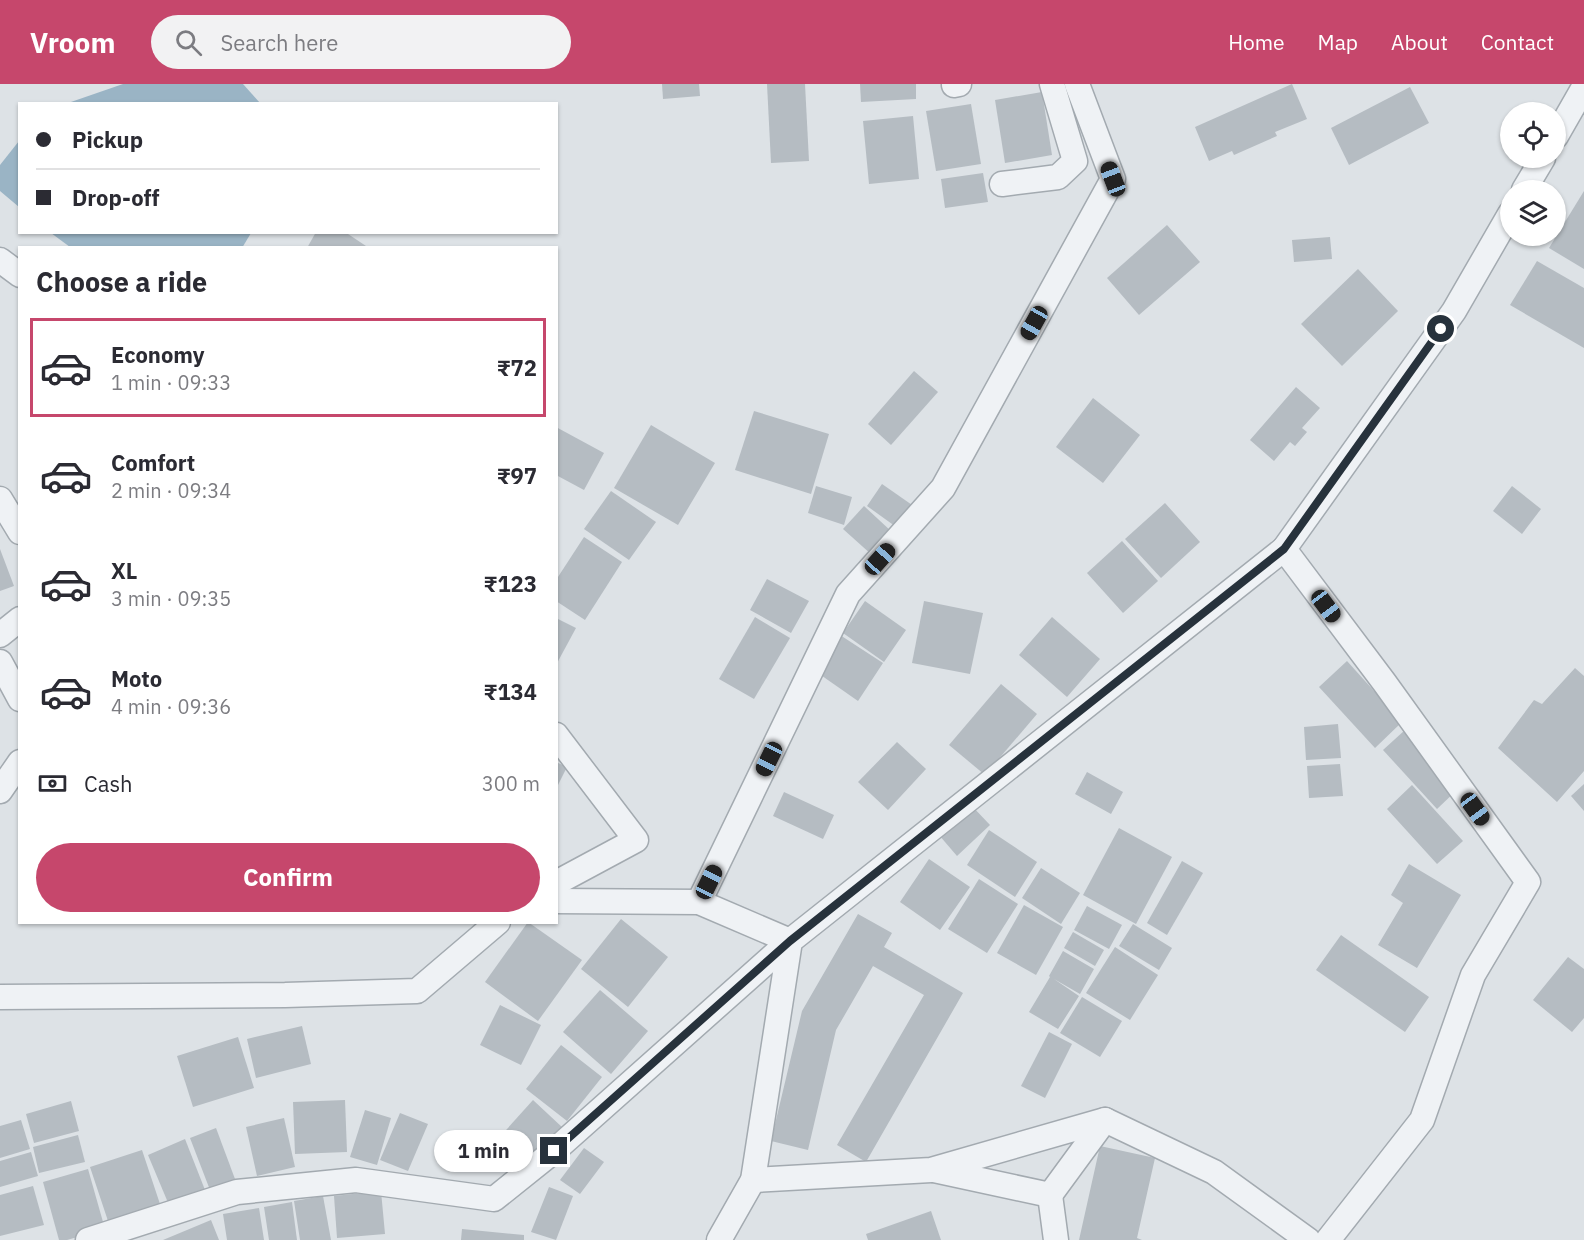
<!DOCTYPE html>
<meta charset="utf-8">
<style>
body{margin:0;font-family:"IBM Plex Sans",sans-serif;background:#f2f2f3;color:#2b2b33;height:100vh;display:flex;flex-direction:column;font-size:22px;white-space:nowrap}
*{box-sizing:border-box;margin:0}
p{font-size:20px;color:#7c7c81}
.icon{flex:none;width:33px;height:33px;fill:none;stroke:currentColor;stroke-width:2;stroke-linecap:round;stroke-linejoin:round}
.map{position:relative;flex:1;overflow:hidden}
.details{position:absolute;left:18px;top:162px;width:540px;height:678px;display:flex;flex-direction:column;background:#fff;border-radius:0px;box-shadow:0 2px 4px #0004}
.details>*{flex:none}
.hud{position:absolute;left:18px;top:18px;width:540px;height:132px;border-radius:0px;box-shadow:0 2px 4px #0004;display:grid;align-content:center;height:132px;padding:0 18px;background:#fff}
.controls{position:absolute;left:1500px;top:18px;display:grid;gap:12px}
.controls a{display:grid;place-items:center;width:66px;height:66px;border-radius:50%;background:#fff;box-shadow:0 2px 4px #0004;font-size:30px}
.end{position:absolute;width:27px;height:27px;margin:-14px;border:8px solid #27323c;background:#fff;box-shadow:0 0 0 3px #fff}
.from{border-radius:50%}
.bubble{position:absolute;height:42px;border-radius:21px;background:#fff;box-shadow:0 2px 4px #0004;font-size:20px;font-weight:700;line-height:42px;text-align:center}
.car{position:absolute;width:18px;height:36px;margin:-18px -9px;border-radius:8px;box-shadow:0 0 4px 2px #0007;background:linear-gradient(#222 24%,#8ab4d8 0 40%,#222 0 76%,#8ab4d8 0 86%,#222 0)}
.hud b{display:flex;align-items:center;gap:21px;height:57px;font-size:22px}
.hud b+b{border-top:2px solid #e1e1e2}
.hud i{width:15px;height:15px;background:#2b2b33}
ul{padding:0;list-style:none}
li{display:flex;align-items:center;gap:18px;height:99px;margin:0 12px 9px;padding:0 6px;border:3px solid transparent;border-radius:0px}
li div{flex:1}
li b{display:block;font-size:22px}
li em{font-style:normal;font-weight:700}
li.selected{border-color:#c6476c}
li>.icon{width:54px;height:54px;stroke-width:1.5}
h2{padding:0 18px;font-size:27px;line-height:72px}
.pay{display:flex;align-items:center;gap:15px;height:66px;padding:0 18px;font-size:22px}
.pay p{margin-inline-start:auto}
.action{display:flex;gap:12px;margin-top:auto;padding:12px 18px}
.action a{flex:1;height:69px;border-radius:36px;background:#c6476c;color:#fff;font-size:24px;font-weight:700;line-height:69px;text-align:center}
header{display:flex;align-items:center;gap:36px;box-sizing:border-box;height:84px;padding:0 30px;background:#c6476c;color:#fff}
header strong{font-size:28px}
nav{display:flex;gap:33px;margin-inline-start:auto;font-size:21px}
.search{width:420px;height:54px;background:#f2f2f3;display:flex;align-items:center;gap:15px;box-sizing:border-box;padding:0 21px;border-radius:33px;color:#7c7c81;font-size:22px}
.map>svg:first-child{display:block}
.water{fill:#9ab4c5}
.building{fill:#b5bcc2}
.lines{fill:none;stroke-linecap:round;stroke-linejoin:round}
.minor-casing{stroke:#a3aab0;stroke-width:27}
.minor{stroke:#eff2f5;stroke-width:24}
.route{stroke:#27323c;stroke-width:8}
</style>
<header>
<strong>Vroom</strong>
<div class="search"><svg class="icon" aria-label="search" viewBox="0 0 24 24"><circle cx="10" cy="10" r="6"/><path d="M15 15l6 6"/></svg>Search here</div>
<nav><a>Home</a><a>Map</a><a>About</a><a>Contact</a></nav>
</header>
<div class="map">
<svg width="1584" height="1156" viewBox="0 0 1584 1156">
<rect width="100%" height="100%" fill="#dde2e6"/>
<g class="water">
<path d="M123 0H243L260 19H68Z"/>
<path d="M19 57V123L0 107V81Z"/>
<path d="M51 149H251L242 164 70 163Z"/>
</g>
<g class="building">
<path d="M662 0H699L700 12 663 15Z"/>
<path d="M767 0H805L809 77 771 79Z"/>
<path d="M860 0H916V15L861 18Z"/>
<path d="M1292 0 1307 35 1275 48 1277 52 1234 71 1232 67 1209 77 1195 43Z"/>
<path d="M1410 3 1429 39 1349 81 1331 44Z"/>
<path d="M1042 8 1052 71 1005 79 995 16Z"/>
<path d="M971 20 981 80 936 87 926 27Z"/>
<path d="M913 32 919 95 869 100 863 37Z"/>
<path d="M983 89 988 118 945 124 941 95Z"/>
<path d="M1584 107V185L1549 164Z"/>
<path d="M1167 141 1200 178 1139 231 1107 194Z"/>
<path d="M316 148H345L369 164H307Z"/>
<path d="M1330 153 1332 175 1294 178 1292 156Z"/>
<path d="M1537 177 1584 204V264L1510 221Z"/>
<path d="M1358 185 1398 227 1342 282 1301 240Z"/>
<path d="M914 287 938 308 891 361 868 340Z"/>
<path d="M1296 303 1320 324 1302 344 1307 348 1295 362 1290 358 1274 377 1250 356Z"/>
<path d="M1093 314 1140 351 1103 399 1056 363Z"/>
<path d="M754 327 829 350 811 410 735 386Z"/>
<path d="M651 341 715 379 678 441 614 404Z"/>
<path d="M556 343 604 369 584 406 556 391Z"/>
<path d="M882 400 915 423 899 445 867 422Z"/>
<path d="M816 402 852 413 844 441 808 429Z"/>
<path d="M1512 402 1541 425 1522 450 1493 427Z"/>
<path d="M611 407 656 438 629 476 584 445Z"/>
<path d="M1165 419 1200 458 1161 494 1125 455Z"/>
<path d="M864 422 892 448 872 471 843 445Z"/>
<path d="M584 453 622 478 585 536 556 517V496Z"/>
<path d="M1122 457 1158 497 1123 529 1087 489Z"/>
<path d="M0 465 14 502 0 507Z"/>
<path d="M767 495 809 517 791 549 750 526Z"/>
<path d="M865 517 906 546 884 578 843 549Z"/>
<path d="M924 517 983 529 970 590 912 579Z"/>
<path d="M755 533 790 554 754 615 719 595Z"/>
<path d="M1052 533 1100 575 1067 613 1019 571Z"/>
<path d="M556 534 576 544 556 581Z"/>
<path d="M840 551 883 579 858 617 815 587Z"/>
<path d="M1347 577 1402 638 1375 664 1319 603Z"/>
<path d="M1575 584 1584 592V687L1557 718 1498 664 1534 616 1542 620Z"/>
<path d="M1001 600 1037 630 985 691 949 661Z"/>
<path d="M1338 640 1341 674 1306 676 1304 643Z"/>
<path d="M1405 646 1459 704 1437 725 1383 666Z"/>
<path d="M897 658 926 685 888 726 858 698Z"/>
<path d="M556 678 567 683 556 705Z"/>
<path d="M1340 680 1343 712 1309 714 1307 682Z"/>
<path d="M1087 688 1123 708 1111 730 1075 710Z"/>
<path d="M1584 700V727L1571 712Z"/>
<path d="M1412 701 1463 757 1437 780 1387 725Z"/>
<path d="M784 708 834 731 823 755 773 732Z"/>
<path d="M971 721 990 741 957 772 939 751Z"/>
<path d="M1119 744 1172 773 1136 840 1083 811Z"/>
<path d="M989 746 1037 778 1015 813 967 781Z"/>
<path d="M929 775 970 803 940 846 900 818Z"/>
<path d="M1182 777 1203 789 1167 851 1147 839Z"/>
<path d="M1409 780 1461 811 1417 884 1378 861 1403 819 1391 811Z"/>
<path d="M1041 784 1080 809 1061 840 1022 814Z"/>
<path d="M979 795 1018 820 987 869 948 845Z"/>
<path d="M1024 821 1063 843 1036 891 997 869Z"/>
<path d="M1087 822 1122 841 1109 865 1074 846Z"/>
<path d="M858 830 892 849 884 863 963 909 866 1078 837 1061 924 911 873 882 836 946 808 1066 771 1057 802 927Z"/>
<path d="M621 835 668 873 628 923 581 885Z"/>
<path d="M528 838 582 876 538 937 485 898Z"/>
<path d="M1133 840 1172 864 1159 886 1119 862Z"/>
<path d="M1073 848 1104 866 1095 882 1064 864Z"/>
<path d="M1341 851 1429 913 1405 948 1316 886Z"/>
<path d="M1115 863 1158 891 1130 936 1086 909Z"/>
<path d="M1063 867 1094 885 1080 910 1054 895 1079 912 1058 945 1029 928 1050 893 1049 892Z"/>
<path d="M1568 873 1584 885V934L1572 948 1533 916Z"/>
<path d="M600 906 648 947 611 990 563 948Z"/>
<path d="M1082 913 1122 937 1100 973 1060 949Z"/>
<path d="M500 921 541 941 521 981 480 961Z"/>
<path d="M302 942 311 980 256 994 247 955Z"/>
<path d="M1049 948 1072 960 1045 1014 1021 1002Z"/>
<path d="M238 953 254 1004 193 1023 177 972Z"/>
<path d="M561 961 602 993 567 1037 526 1005Z"/>
<path d="M345 1016 347 1068 295 1070 293 1018Z"/>
<path d="M533 1016 563 1044 528 1083 498 1055Z"/>
<path d="M71 1017 79 1047 34 1059 26 1030Z"/>
<path d="M365 1026 391 1034 377 1081 350 1073Z"/>
<path d="M400 1029 428 1040 408 1087 380 1076Z"/>
<path d="M284 1034 295 1083 257 1092 246 1043Z"/>
<path d="M21 1036 30 1065 0 1074V1042Z"/>
<path d="M216 1044 235 1095 210 1106 190 1054Z"/>
<path d="M78 1051 85 1078 39 1089 33 1063Z"/>
<path d="M185 1055 205 1106 169 1121 148 1071Z"/>
<path d="M1100 1062 1155 1074 1137 1154 1142 1156H1079Z"/>
<path d="M584 1064 604 1078 580 1110 560 1096Z"/>
<path d="M142 1066 163 1129 111 1146 90 1083Z"/>
<path d="M31 1068 38 1092 0 1103V1077Z"/>
<path d="M88 1085 105 1145 67 1156H59L43 1098Z"/>
<path d="M33 1102 44 1141 0 1152V1111Z"/>
<path d="M549 1103 573 1112 556 1156 531 1148Z"/>
<path d="M381 1107 385 1150 337 1154 334 1112Z"/>
<path d="M323 1112 331 1156H300L294 1117Z"/>
<path d="M292 1118 297 1156H269L264 1123Z"/>
<path d="M259 1124 264 1156H227L223 1130Z"/>
<path d="M931 1127 941 1156H868L866 1150Z"/>
<path d="M211 1136 219 1156H163Z"/>
<path d="M462 1145 524 1151V1156H461Z"/>
</g>
<g class="lines">
<defs>
<g id="minor">
<path d="M954 1 959 0"/>
<path d="M1556 52 1584 3"/>
<path d="M1002 100 1058 93 1075 77 1052 0"/>
<path d="M1524 106 1543 74"/>
<path d="M0 176 20 191"/>
<path d="M0 415 20 448"/>
<path d="M0 551 20 535"/>
<path d="M0 578 20 615"/>
<path d="M556 651 636 756 556 799"/>
<path d="M0 707 20 678"/>
<path d="M699 818 848 510 943 404 1113 95 1077 0"/>
<path d="M0 913 285 911 417 907 498 838"/>
<path d="M934 1086 1050 1111 1056 1156"/>
<path d="M753 1096 931 1086 1105 1036 1214 1088 1308 1156"/>
<path d="M1050 1111 1105 1036"/>
<path d="M88 1156 237 1108 356 1096 494 1115 554 1067 790 857 699 818 556 817"/>
<path d="M719 1156 753 1096 790 857 1284 465"/>
<path d="M1328 1156 1422 1036 1473 891 1528 798 1384 598 1284 465 1454 227 1510 130"/>
</g>
</defs>
<use href="#minor" class="minor-casing"/>
<use href="#minor" class="minor"/>
</g>
<g class="lines">
<path class="route" d="M554 1067 790 857 1284 465 1441 245"/>
</g>
</svg>
<div class="controls">
<a><svg class="icon" aria-label="locate" viewBox="0 0 24 24"><circle cx="12" cy="12" r="6"/><path d="M12 2v4M12 18v4M2 12h4M18 12h4"/></svg></a>
<a><svg class="icon" aria-label="layers" viewBox="0 0 24 24"><path d="M12 4l9 5-9 5-9-5zM3 14l9 5 9-5"/></svg></a>
</div>
<i class="end from" style="left:1441px;top:245px"></i>
<i class="end" style="left:554px;top:1067px"></i>
<div class="bubble" style="left:434px;top:1046px;width:99px">1 min</div>
<i class="car" style="left:1113px;top:95px;rotate:339deg"></i>
<i class="car" style="left:1034px;top:239px;rotate:209deg"></i>
<i class="car" style="left:880px;top:475px;rotate:42deg"></i>
<i class="car" style="left:1326px;top:522px;rotate:143deg"></i>
<i class="car" style="left:769px;top:675px;rotate:206deg"></i>
<i class="car" style="left:1475px;top:725px;rotate:144deg"></i>
<i class="car" style="left:709px;top:798px;rotate:26deg"></i>
<div class="hud">
<b><i class="from"></i>Pickup</b>
<b><i></i>Drop-off</b>
</div>
<section class="details">
<h2>Choose a ride</h2>
<ul>
<li class="selected"><svg class="icon" aria-label="car" viewBox="0 0 24 24"><path d="M5 17H2v-5l4-1 3-4h7l3 4 3 1v5h-3M9 17h6M6 11h13"/><circle cx="7" cy="17" r="2"/><circle cx="17" cy="17" r="2"/></svg><div><b>Economy</b><p>1 min · 09:33</p></div><em>₹72</em></li>
<li><svg class="icon" aria-label="car" viewBox="0 0 24 24"><path d="M5 17H2v-5l4-1 3-4h7l3 4 3 1v5h-3M9 17h6M6 11h13"/><circle cx="7" cy="17" r="2"/><circle cx="17" cy="17" r="2"/></svg><div><b>Comfort</b><p>2 min · 09:34</p></div><em>₹97</em></li>
<li><svg class="icon" aria-label="car" viewBox="0 0 24 24"><path d="M5 17H2v-5l4-1 3-4h7l3 4 3 1v5h-3M9 17h6M6 11h13"/><circle cx="7" cy="17" r="2"/><circle cx="17" cy="17" r="2"/></svg><div><b>XL</b><p>3 min · 09:35</p></div><em>₹123</em></li>
<li><svg class="icon" aria-label="car" viewBox="0 0 24 24"><path d="M5 17H2v-5l4-1 3-4h7l3 4 3 1v5h-3M9 17h6M6 11h13"/><circle cx="7" cy="17" r="2"/><circle cx="17" cy="17" r="2"/></svg><div><b>Moto</b><p>4 min · 09:36</p></div><em>₹134</em></li>
</ul>
<div class="pay"><svg class="icon" aria-label="cash" viewBox="0 0 24 24"><path d="M3 7h18v10H3z"/><circle cx="12" cy="12" r="2"/></svg>Cash<p>300 m</p></div>
<div class="action"><a>Confirm</a></div>
</section>
</div>
